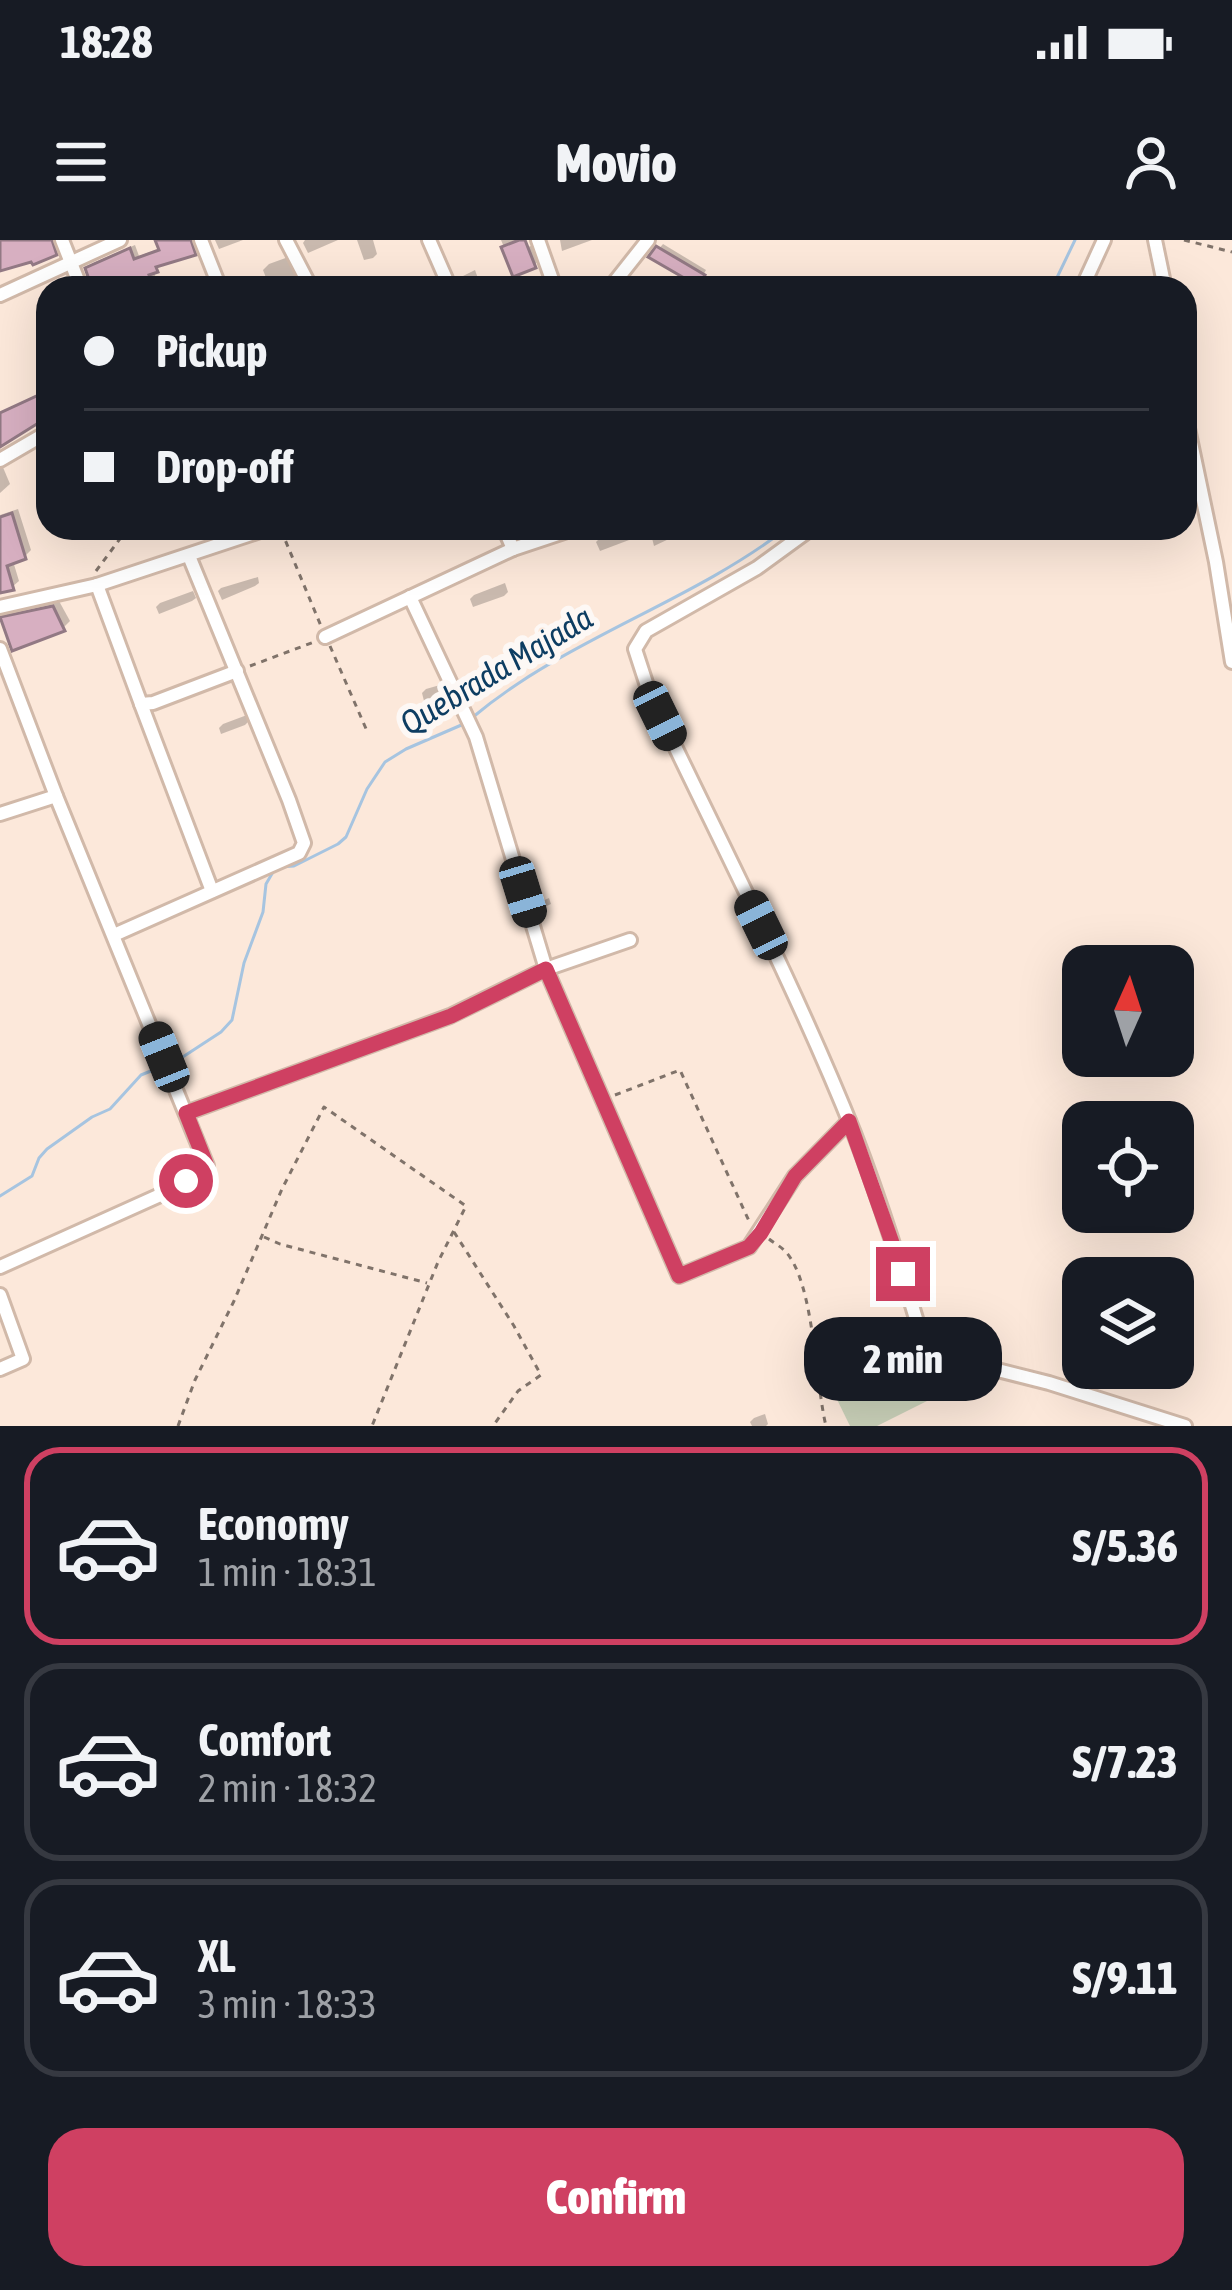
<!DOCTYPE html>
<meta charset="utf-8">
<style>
body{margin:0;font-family:"Asap Condensed",sans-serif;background:#242831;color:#f1f3f6;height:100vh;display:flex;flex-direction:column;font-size:45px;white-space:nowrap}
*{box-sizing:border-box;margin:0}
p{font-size:39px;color:#9ea1a6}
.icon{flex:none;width:66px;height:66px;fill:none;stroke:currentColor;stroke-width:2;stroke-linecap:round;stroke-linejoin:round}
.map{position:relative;height:1186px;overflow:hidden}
.drawer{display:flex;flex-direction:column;background:#171b24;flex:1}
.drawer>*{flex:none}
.top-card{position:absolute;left:36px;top:36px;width:1161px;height:264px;border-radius:36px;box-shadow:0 12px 48px #0002;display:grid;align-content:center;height:264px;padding:0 48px;background:#171b24}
.needle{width:78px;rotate:3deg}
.controls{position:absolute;left:1062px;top:705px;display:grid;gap:24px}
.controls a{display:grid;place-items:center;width:132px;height:132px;border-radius:24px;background:#171b24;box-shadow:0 12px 48px #0002;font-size:60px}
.end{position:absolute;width:54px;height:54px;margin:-27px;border:15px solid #cf4062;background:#fff;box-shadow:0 0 0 6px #fff}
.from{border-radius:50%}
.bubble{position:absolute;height:84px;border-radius:36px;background:#171b24;box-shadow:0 12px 48px #0002;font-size:39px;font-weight:800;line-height:84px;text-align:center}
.car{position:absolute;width:36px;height:72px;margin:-36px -18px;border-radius:15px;box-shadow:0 0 9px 3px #0007;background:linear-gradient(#222 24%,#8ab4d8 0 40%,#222 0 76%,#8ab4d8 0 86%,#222 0)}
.top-card b{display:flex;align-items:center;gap:42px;height:114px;font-size:45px}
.top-card b+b{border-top:3px solid #363941}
.top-card i{width:30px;height:30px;background:#f1f3f6}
ul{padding:21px 0 0;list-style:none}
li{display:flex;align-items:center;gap:36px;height:198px;margin:0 24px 18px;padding:0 24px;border:6px solid #363941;border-radius:36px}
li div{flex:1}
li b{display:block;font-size:45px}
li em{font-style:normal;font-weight:800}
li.current{border-color:#cf4062}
li>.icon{width:108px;height:108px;stroke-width:1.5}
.action{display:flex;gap:24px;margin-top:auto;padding:24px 48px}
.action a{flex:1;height:138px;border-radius:36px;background:#cf4062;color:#fff;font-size:48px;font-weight:800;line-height:138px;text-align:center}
.status{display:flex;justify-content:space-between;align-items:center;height:84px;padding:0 60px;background:#171b24;direction:ltr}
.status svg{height:33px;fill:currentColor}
header{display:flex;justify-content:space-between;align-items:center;height:156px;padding:0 48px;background:#171b24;font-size:54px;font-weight:800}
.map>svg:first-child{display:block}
.green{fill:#cad1b9}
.shadow{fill:#0003}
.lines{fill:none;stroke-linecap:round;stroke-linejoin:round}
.stream{stroke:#a6c4e0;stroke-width:3}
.building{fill:#d7afc1;stroke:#927984;stroke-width:3}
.minor-casing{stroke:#d1b9a9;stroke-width:18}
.path{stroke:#80736a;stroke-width:3;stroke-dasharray:6 6;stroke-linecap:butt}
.minor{stroke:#fff;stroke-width:12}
.route{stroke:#cf4062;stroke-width:15}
.labels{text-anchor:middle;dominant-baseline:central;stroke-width:12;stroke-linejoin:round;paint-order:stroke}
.water-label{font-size:33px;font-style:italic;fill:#0d3d62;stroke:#fdf8f5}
</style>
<div class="status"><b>18:28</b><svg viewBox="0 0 49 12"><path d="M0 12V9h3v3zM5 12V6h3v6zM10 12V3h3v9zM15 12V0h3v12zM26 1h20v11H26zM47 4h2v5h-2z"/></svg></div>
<header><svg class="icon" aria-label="menu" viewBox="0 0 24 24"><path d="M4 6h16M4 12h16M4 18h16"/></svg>Movio<svg class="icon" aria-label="person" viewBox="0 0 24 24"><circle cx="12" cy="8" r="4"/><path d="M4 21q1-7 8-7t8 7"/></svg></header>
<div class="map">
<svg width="1232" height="1186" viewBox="0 0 1232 1186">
<rect width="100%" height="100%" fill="#fce8da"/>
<path class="green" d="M903 1100 931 1159 877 1186H850L826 1137Z"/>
<g class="shadow">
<path d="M158 0H197L199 8 194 13 163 22 153 30 160 48H95L88 29 93 23 135 5 139 16 161 8Z"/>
<path d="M215 0H243L219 9Z"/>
<path d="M305 0H338L308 13 303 3Z"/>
<path d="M357 0H373L377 14 373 18 364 20Z"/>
<path d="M501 0H515L519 10 534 5 540 20 534 25 515 33Z"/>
<path d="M560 0H592L562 11Z"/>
<path d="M663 4 706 30 701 39 653 16Z"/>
<path d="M291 16 309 48H270L263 30 269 24Z"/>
<path d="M475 30 480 44 476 48H467L463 36Z"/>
<path d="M70 34 77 48H48V57L45 48Z"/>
<path d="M198 36 202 48H164Z"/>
<path d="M48 117V142L39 124Z"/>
<path d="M48 149V175L0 205V173Z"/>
<path d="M2 225 10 244 0 253V226Z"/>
<path d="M18 269 31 310 24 317 13 321 19 341 12 347 0 350V275Z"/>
<path d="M622 288H643L644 291 637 297 600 311 596 302 603 295Z"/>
<path d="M669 290 671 298 654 306 652 298Z"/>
<path d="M258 337 259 343 255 346 222 360 218 351 221 348Z"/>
<path d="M505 343 508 352 504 356 473 367 470 359 474 355Z"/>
<path d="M193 351 196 358 192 361 159 374 156 367 160 363Z"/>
<path d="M59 361 70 381 63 388 2 378 8 371Z"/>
<path d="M440 445 442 454 438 458 424 461 422 453 426 449Z"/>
<path d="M247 475 249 481 245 485 221 494 219 488 223 484Z"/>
<path d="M549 658 551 664 542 668 540 662Z"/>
<path d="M765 1174 768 1184 766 1186H752L750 1182 754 1178Z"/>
</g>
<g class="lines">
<g class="stream">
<path d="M1052 48 1075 0"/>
<path d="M473 477C567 398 690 363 787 288"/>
<path d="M280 627 294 626 338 604 346 597 367 549 385 522 406 509 466 483"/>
<path d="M172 824 221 792 232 780 244 723 263 672 266 644 273 632"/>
<path d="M0 956 32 936 39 918 47 909 92 877 110 869 141 835 163 826"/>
</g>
</g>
<g class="building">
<path d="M0 0H52L57 15 33 25 31 22 0 31Z"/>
<path d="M155 0H191L196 15 156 27 158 32 149 35 154 48H92L85 28 130 8 134 19 159 10Z"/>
<path d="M519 0H525L536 28 513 37 501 7Z"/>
<path d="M656 6 705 35 698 46 648 17Z"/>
<path d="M41 154 48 167V177L0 207V173Z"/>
<path d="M12 273 26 319 7 326 14 350 0 353V277Z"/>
<path d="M53 366 65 391 12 411 0 377Z"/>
</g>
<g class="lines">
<defs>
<g id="minor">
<path d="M62 0 81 48"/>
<path d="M201 0 220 48"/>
<path d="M286 0 311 48"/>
<path d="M429 0 450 48"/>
<path d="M538 0 555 48"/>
<path d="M1155 0 1165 48"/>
<path d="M610 48 648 0"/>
<path d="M1082 48 1104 0"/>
<path d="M0 55 120 0"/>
<path d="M1185 174 1216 322 1232 422"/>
<path d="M0 220 48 192"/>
<path d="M504 288 513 309 576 288"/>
<path d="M812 288 757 328 646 391 635 409 649 452C718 598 794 743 854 893 882 965 904 1038 926 1112L1049 1143 1185 1186"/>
<path d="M97 345 141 464 153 463 237 431"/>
<path d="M410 357 476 497 546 729 679 1036 749 1007 795 936 849 881"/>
<path d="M0 367 97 345 269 288"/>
<path d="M325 397 513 309"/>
<path d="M0 409 56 556 207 926 206 932 198 938 0 1027"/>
<path d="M141 464 212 651"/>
<path d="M0 574 56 556"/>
<path d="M114 695 299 613 304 603 289 560 189 316"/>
<path d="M186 873 450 776 546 729 630 700"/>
<path d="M0 1055 23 1119 0 1129"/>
</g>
</defs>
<use href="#minor" class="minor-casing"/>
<g class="path">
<path d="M1184 0 1232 12"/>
<path d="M281 290 321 386"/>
<path d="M96 331 128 288"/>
<path d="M330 406 367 491"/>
<path d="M250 426 314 402"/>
<path d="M615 855 680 830 749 981"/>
<path d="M454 992 514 1086 541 1135 518 1151 493 1186"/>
<path d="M264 997 280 1004 427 1043"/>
<path d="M769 999C774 1003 780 1006 785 1011 814 1041 815 1141 826 1186"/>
<path d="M178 1186 195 1140 234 1061 282 949 324 867 466 966 438 1022 372 1186"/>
</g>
<use href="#minor" class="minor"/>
</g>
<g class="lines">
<path class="route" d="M186 941 206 932 207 926 186 873 451 776 546 729 679 1036 749 1007 761 993 795 936 849 881 903 1034"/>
</g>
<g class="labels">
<g class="water-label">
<text transform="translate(496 430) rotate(-31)">Quebrada Majada</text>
</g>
</g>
</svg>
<div class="controls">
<a><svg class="needle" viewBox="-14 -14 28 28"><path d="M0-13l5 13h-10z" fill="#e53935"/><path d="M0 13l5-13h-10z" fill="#9ea1a6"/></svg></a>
<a><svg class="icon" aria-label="locate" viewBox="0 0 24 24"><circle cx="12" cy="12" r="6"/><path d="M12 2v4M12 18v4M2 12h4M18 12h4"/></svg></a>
<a><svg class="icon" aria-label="layers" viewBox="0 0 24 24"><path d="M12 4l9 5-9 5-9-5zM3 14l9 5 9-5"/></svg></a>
</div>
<i class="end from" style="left:186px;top:941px"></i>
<i class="end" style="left:903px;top:1034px"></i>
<div class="bubble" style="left:804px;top:1077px;width:198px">2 min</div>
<i class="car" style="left:660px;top:476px;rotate:154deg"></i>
<i class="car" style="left:523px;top:652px;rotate:163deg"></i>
<i class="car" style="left:761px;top:685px;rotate:334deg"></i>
<i class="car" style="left:164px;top:817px;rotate:338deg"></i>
<div class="top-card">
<b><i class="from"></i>Pickup</b>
<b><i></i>Drop-off</b>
</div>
</div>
<section class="drawer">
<ul>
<li class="current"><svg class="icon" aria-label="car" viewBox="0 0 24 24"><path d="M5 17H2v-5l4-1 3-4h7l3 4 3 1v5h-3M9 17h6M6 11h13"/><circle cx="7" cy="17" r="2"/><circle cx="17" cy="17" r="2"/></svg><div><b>Economy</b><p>1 min · 18:31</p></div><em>S/5.36</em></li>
<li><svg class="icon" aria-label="car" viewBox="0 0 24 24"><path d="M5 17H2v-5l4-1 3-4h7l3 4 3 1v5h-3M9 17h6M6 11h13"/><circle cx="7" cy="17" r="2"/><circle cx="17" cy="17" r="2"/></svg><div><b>Comfort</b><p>2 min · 18:32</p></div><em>S/7.23</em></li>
<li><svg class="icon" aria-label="car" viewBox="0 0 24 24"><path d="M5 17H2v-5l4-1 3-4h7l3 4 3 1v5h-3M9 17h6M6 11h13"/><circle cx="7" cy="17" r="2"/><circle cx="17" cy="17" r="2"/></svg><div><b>XL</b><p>3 min · 18:33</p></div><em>S/9.11</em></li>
</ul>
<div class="action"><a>Confirm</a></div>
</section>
